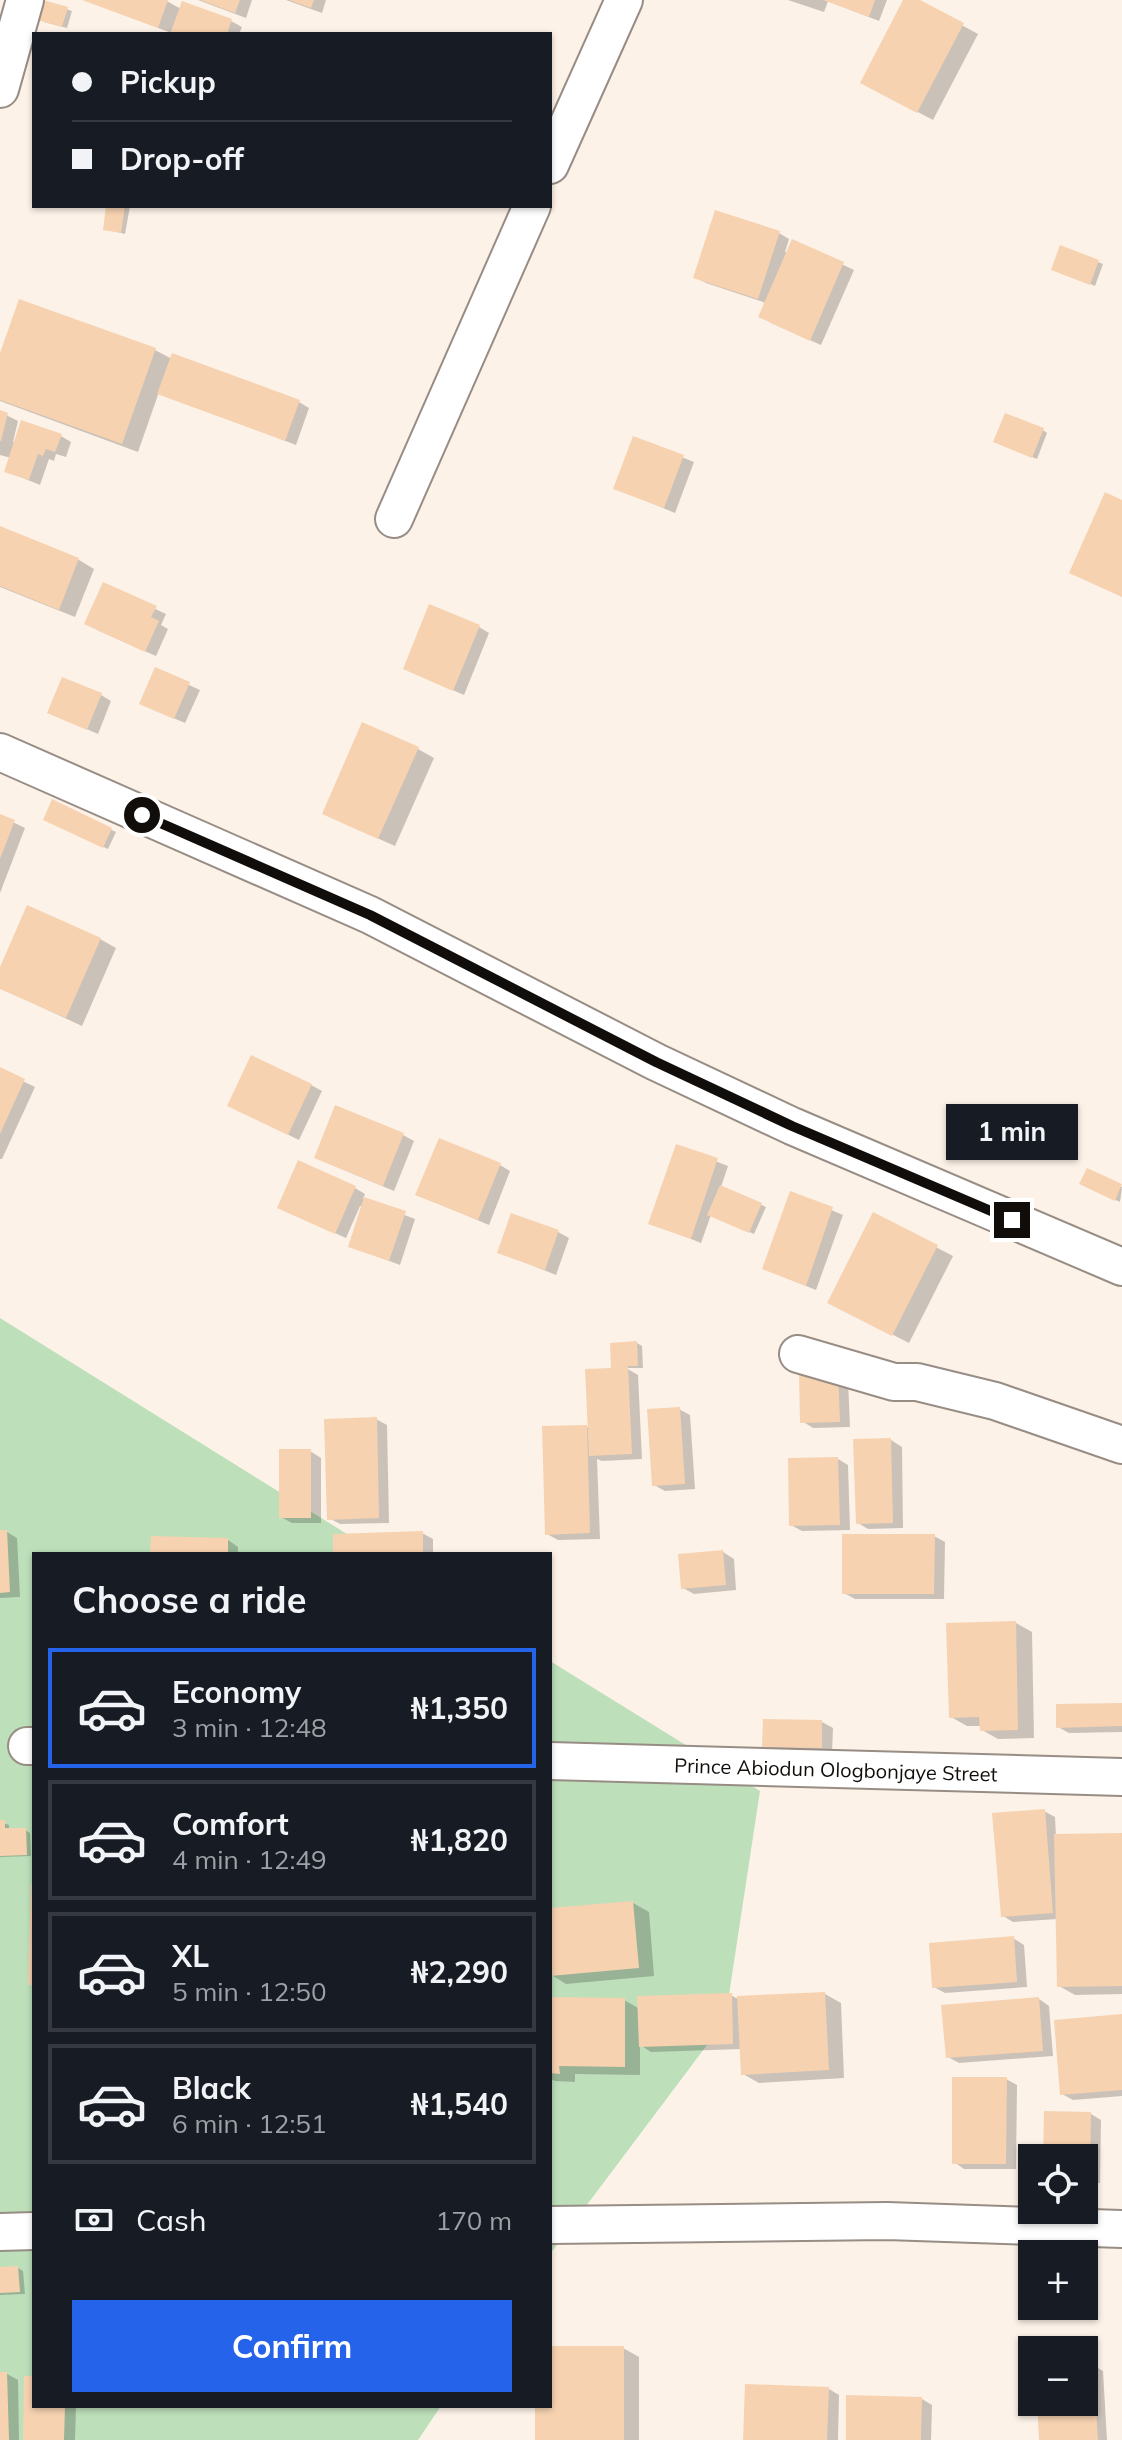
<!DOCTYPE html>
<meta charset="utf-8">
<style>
body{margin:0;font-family:Mulish,sans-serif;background:#20242c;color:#f1f3f6;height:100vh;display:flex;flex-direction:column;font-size:30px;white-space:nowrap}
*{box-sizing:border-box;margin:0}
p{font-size:26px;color:#9ea1a6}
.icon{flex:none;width:44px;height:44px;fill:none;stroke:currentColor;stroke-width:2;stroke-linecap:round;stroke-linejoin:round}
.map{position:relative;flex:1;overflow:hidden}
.details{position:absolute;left:32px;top:1552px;width:520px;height:856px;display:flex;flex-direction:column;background:#171b24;border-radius:0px;box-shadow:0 2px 6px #0004}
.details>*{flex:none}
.hud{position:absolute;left:32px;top:32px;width:520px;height:176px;border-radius:0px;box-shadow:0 2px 6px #0004;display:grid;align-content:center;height:176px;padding:0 40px;background:#171b24}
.buttons{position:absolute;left:1018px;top:2144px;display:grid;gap:16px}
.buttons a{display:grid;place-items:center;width:80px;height:80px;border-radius:0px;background:#171b24;box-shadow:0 2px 6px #0004;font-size:40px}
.end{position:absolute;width:36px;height:36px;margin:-18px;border:10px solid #110d0a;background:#fff;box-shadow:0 0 0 4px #fff}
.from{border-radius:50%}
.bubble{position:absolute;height:56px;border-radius:0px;background:#171b24;box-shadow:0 2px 6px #0004;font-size:26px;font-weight:700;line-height:56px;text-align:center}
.hud b{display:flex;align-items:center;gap:28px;height:76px;font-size:30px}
.hud b+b{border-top:2px solid #363941}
.hud i{width:20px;height:20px;background:#f1f3f6}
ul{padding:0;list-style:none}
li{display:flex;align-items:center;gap:24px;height:120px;margin:0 16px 12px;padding:0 24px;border:4px solid #363941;border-radius:0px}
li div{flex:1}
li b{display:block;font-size:30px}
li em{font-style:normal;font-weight:700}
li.current{border-color:#2563eb}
li>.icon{width:72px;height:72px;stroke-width:1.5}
h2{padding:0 40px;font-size:36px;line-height:96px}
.pay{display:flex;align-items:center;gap:20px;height:88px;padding:0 40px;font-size:30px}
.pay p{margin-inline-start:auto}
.button{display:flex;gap:16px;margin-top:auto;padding:16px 40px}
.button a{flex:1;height:92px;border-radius:0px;background:#2563eb;color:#fff;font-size:32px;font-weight:700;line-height:92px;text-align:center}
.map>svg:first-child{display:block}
.green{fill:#bddfba}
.shadow{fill:#0003}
.building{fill:#f6d2b0}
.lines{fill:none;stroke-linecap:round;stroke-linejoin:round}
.minor-casing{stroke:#978d84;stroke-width:40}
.minor{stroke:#fff;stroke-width:36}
.route{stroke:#110d0a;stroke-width:10}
.labels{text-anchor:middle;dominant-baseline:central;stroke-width:7;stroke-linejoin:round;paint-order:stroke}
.street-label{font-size:20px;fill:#110d0a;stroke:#fff}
</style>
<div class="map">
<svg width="1122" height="2440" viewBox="0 0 1122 2440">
<rect width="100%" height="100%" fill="#fdf2e8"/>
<g class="green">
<path d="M0 1318 379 1554H34V2406H441L418 2440H0Z"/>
<path d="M550 1661 760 1791 725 2021 550 2254Z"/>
</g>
<g class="shadow">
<path d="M85 0H165L181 9 231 21 242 27 239 34H174Z"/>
<path d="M198 0H252L246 18Z"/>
<path d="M286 0H326L322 13Z"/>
<path d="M788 0H887L879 21 828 1 824 12Z"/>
<path d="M905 0H916L978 34 933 120 878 91Z"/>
<path d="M45 2 72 11 67 28 44 22Z"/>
<path d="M108 206H130L125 234 105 229Z"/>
<path d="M779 233 789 239 785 252 788 253 793 241 854 270 821 345 771 323 766 303 706 283 695 277Z"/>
<path d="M1061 247 1103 264 1095 286 1058 271Z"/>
<path d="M155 350 172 359 299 402 309 408 296 445 159 392 138 452 0 401V358Z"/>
<path d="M0 412 18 421 13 442 61 436 71 442 66 457 56 454 54 461 49 459 40 485 6 471 11 458 0 455Z"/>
<path d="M1043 430 1047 433 1037 459 1001 444Z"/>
<path d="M634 438 694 462 675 513 615 488Z"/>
<path d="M0 528 79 560 94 569 75 617 0 587Z"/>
<path d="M104 585 166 614 161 625 168 629 156 656 97 630Z"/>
<path d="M479 627 489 633 464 695 416 674Z"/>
<path d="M156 670 200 690 185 723 152 709Z"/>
<path d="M101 695 111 701 98 734 50 713Z"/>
<path d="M418 749 434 758 395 846 341 822Z"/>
<path d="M53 802 116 832 108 849 50 822Z"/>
<path d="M0 816 25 828 0 893Z"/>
<path d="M100 939 116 948 82 1026 0 988V972Z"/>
<path d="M0 1070 35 1087 2 1159H0Z"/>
<path d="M311 1085 322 1091 299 1140 240 1111Z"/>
<path d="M403 1135 414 1141 394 1191 327 1163Z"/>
<path d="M677 1146 728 1166 721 1187 766 1207 754 1234 711 1215 701 1243 651 1223Z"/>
<path d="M500 1165 510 1171 489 1225 418 1195Z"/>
<path d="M1088 1171 1122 1187 1120 1202 1082 1183Z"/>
<path d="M355 1188 365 1194 363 1199 415 1219 400 1265 350 1246 363 1207 360 1206 346 1238 290 1213Z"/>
<path d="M791 1193 843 1215 816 1290 764 1269Z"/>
<path d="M874 1215 953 1256 909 1343 846 1311Z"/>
<path d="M558 1232 569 1238 556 1275 499 1252Z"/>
<path d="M637 1343 642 1346 643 1368H626L638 1375 642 1459 602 1461 597 1459 600 1539 558 1540 547 1534 544 1428 590 1427 619 1370Z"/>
<path d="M801 1374 848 1380 850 1427 813 1428 802 1421Z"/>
<path d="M679 1409 690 1415 695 1489 665 1491 654 1485Z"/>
<path d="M376 1419 387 1425 389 1523 340 1524 329 1518Z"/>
<path d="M891 1440 902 1447 903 1528 868 1529 858 1523Z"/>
<path d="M310 1451 321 1458V1523H292L281 1517Z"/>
<path d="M838 1459 848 1465 850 1530 802 1531 791 1525Z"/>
<path d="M0 1532H7L17 1538 20 1597 0 1598Z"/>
<path d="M422 1533 433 1539V1554H335Z"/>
<path d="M934 1536 945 1542 944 1599H855L844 1593Z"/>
<path d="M228 1540 238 1547V1554H152Z"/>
<path d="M723 1552 734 1559 736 1590 694 1594 683 1588Z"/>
<path d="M1016 1623 1032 1632 1034 1738 998 1739 982 1730V1726H967L951 1717Z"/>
<path d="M1122 1705V1732L1069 1733 1058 1727Z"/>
<path d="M822 1722 833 1728 832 1753 775 1752 764 1746Z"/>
<path d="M1044 1811 1055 1817 1056 1836 1122 1835V1994L1075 1995 1059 1986 1058 1919 1013 1922 1003 1916Z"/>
<path d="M0 1822 9 1825V1830H25L30 1833 31 1856 0 1857Z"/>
<path d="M633 1903 649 1912 654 1976 566 1984 550 1974V1910Z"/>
<path d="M1013 1938 1024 1945 1027 1987 945 1993 934 1987Z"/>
<path d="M825 1994 841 2003 844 2078 759 2083 743 2074 742 2049 651 2052 640 2045V2075L575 2074V2082L555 2081 550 2079V1999L624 2000 640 2009 731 1995 736 1998Z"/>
<path d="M1039 1999 1049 2006 1053 2056 959 2063 948 2057Z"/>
<path d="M1122 2016V2096L1073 2100 1062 2094Z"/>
<path d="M1006 2079 1017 2085 1016 2169H964L954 2162Z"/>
<path d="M1091 2114 1101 2120 1100 2183H1084V2158H1045Z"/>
<path d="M18 2268 23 2271 25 2294 0 2295V2269Z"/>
<path d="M550 2348H623L639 2357V2440H537V2406H550Z"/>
<path d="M1093 2365 1103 2371 1107 2440H1041L1039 2402H1084V2366Z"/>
<path d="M0 2374H7L18 2380 19 2440H0Z"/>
<path d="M34 2378V2406H76L75 2440H25Z"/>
<path d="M829 2389 839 2395 838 2440H745Z"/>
<path d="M922 2399 932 2405 931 2440H848Z"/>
</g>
<g class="building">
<path d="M43 0 68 7 62 27 37 20Z"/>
<path d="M82 0H168L158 28Z"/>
<path d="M200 0H240L235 13Z"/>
<path d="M289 0H314L311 8Z"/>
<path d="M823 0H875L869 17Z"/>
<path d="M903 0H920L964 23 917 113 860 83Z"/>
<path d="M182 1 232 19 227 34H170Z"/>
<path d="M106 206H125L121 233 103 230Z"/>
<path d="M715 210 780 231 758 299 693 278Z"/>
<path d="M792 239 844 262 810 341 758 317Z"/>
<path d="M1060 245 1099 260 1090 285 1051 270Z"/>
<path d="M19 299 156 348 122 444 0 400V353Z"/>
<path d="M172 353 300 400 285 441 157 394Z"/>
<path d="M0 410 8 413 1 441H0Z"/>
<path d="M1005 413 1044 428 1032 458 993 442Z"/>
<path d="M21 420 62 434 55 452 46 449 43 456 38 454 29 480 4 472Z"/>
<path d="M633 436 684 455 664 508 613 489Z"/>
<path d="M1105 492 1122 500V597L1069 573Z"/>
<path d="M0 526 79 558 59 610 0 586Z"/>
<path d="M103 582 157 606 151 617 159 621 145 652 84 624Z"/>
<path d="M429 604 480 625 453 691 403 669Z"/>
<path d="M155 667 190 682 174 719 139 704Z"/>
<path d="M62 677 102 693 87 730 47 713Z"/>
<path d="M362 722 419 747 378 839 322 814Z"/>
<path d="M52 799 112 828 103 848 43 820Z"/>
<path d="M0 814 15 820 0 859Z"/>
<path d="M27 905 101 938 66 1018 0 989V967Z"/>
<path d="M251 1055 312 1084 288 1135 227 1106Z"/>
<path d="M0 1067 25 1079 0 1134Z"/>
<path d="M335 1105 404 1133 383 1186 314 1158Z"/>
<path d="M439 1138 501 1163 478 1220 415 1195Z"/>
<path d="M676 1144 718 1158 691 1239 648 1224Z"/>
<path d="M298 1160 356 1186 335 1234 277 1208Z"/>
<path d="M1087 1168 1122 1184 1115 1201 1079 1184Z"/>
<path d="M720 1185 762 1203 749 1233 707 1215Z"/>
<path d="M790 1191 833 1207 806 1286 762 1269Z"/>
<path d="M364 1197 406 1211 389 1261 348 1247Z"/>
<path d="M873 1212 938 1245 892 1336 827 1303Z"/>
<path d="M511 1213 559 1230 545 1270 497 1253Z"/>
<path d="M637 1341 638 1366H628L632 1454 589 1456 585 1369 611 1368 610 1343Z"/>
<path d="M799 1372H838L840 1422 800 1423Z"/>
<path d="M680 1407 685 1484 652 1486 647 1409Z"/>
<path d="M377 1417 379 1518 327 1520 324 1419Z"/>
<path d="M587 1425 590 1533 545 1535 542 1426Z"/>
<path d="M891 1438 893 1523 856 1524 853 1439Z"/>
<rect x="279" y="1449" width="32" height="69"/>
<path d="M838 1457 840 1525 789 1526 788 1458Z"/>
<path d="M0 1530H7L10 1592 0 1593Z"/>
<path d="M423 1531V1554H333V1534Z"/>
<path d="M842 1534H935L934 1594H842Z"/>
<path d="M151 1536 228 1538V1554H150Z"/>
<path d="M723 1550 726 1585 681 1589 678 1554Z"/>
<path d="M1016 1621 1018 1730 980 1731 979 1717 949 1718 946 1623Z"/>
<path d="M1122 1703V1726L1056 1728V1704Z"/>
<path d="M763 1719 822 1720V1748L762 1747Z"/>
<path d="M1045 1809 1053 1913 1001 1917 992 1813Z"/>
<path d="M0 1820H5V1828H26L27 1855 0 1856Z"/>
<path d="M1122 1833V1986L1057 1987 1054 1834Z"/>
<path d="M31 1884 34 1885V1985H28Z"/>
<path d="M633 1901 639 1968 550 1976V1908Z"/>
<path d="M1014 1936 1017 1982 932 1988 929 1943Z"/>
<path d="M825 1992 829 2070 741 2075 737 1996Z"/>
<path d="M732 1993 733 2044 639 2047 637 1996Z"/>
<path d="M550 1997 625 1998V2067L559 2066 560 2074 550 2073Z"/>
<path d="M1039 1997 1043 2051 946 2058 941 2005Z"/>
<path d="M1122 2014V2090L1060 2095 1054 2020Z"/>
<path d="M952 2077H1007L1006 2164H952Z"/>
<path d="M1044 2111 1091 2112 1090 2178H1084V2158H1043Z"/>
<path d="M18 2266 20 2292 0 2293V2267Z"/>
<path d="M550 2346H624V2440H535V2406H550Z"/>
<path d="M1093 2363 1098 2440H1039L1037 2402H1084V2364Z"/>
<path d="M0 2372H7L9 2440H0Z"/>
<path d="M24 2376H34V2406H65L64 2440H23Z"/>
<path d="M745 2384 829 2387 827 2440H743Z"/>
<path d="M846 2395 922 2397 921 2440H846Z"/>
</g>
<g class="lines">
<defs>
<g id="minor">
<path d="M0 89 25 0"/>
<path d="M550 165 624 0"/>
<path d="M394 519 532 206"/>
<path d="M0 752 370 915 656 1062 792 1126 1122 1267"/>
<path d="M798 1354 894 1382H917L995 1401 1122 1445"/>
<path d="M27 1746H34"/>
<path id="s1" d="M550 1761 1122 1777"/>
<path d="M550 2225 887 2221 1122 2229"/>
<path d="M0 2232 34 2231"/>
</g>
</defs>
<use href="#minor" class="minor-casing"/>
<use href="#minor" class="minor"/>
</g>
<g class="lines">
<path class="route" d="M142 815 370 915 656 1062 792 1126 1012 1220"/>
</g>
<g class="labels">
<g class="street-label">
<text stroke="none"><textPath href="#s1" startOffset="286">Prince Abiodun Ologbonjaye Street</textPath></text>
</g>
</g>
</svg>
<div class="buttons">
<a><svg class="icon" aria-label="locate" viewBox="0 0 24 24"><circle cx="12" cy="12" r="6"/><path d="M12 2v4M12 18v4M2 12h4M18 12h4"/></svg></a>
<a>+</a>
<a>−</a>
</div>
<i class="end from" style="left:142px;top:815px"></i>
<i class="end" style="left:1012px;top:1220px"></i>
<div class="bubble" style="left:946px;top:1104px;width:132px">1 min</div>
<div class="hud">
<b><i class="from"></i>Pickup</b>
<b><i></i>Drop-off</b>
</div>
<section class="details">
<h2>Choose a ride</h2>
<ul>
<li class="current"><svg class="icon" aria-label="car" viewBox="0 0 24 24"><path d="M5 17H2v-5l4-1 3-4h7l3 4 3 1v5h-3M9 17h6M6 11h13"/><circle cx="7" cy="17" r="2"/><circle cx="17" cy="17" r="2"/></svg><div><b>Economy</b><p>3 min · 12:48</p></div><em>₦1,350</em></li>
<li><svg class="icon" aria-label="car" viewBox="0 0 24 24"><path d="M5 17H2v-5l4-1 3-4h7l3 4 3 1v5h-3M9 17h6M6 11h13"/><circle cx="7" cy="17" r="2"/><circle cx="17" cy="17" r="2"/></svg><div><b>Comfort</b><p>4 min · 12:49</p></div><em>₦1,820</em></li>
<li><svg class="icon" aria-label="car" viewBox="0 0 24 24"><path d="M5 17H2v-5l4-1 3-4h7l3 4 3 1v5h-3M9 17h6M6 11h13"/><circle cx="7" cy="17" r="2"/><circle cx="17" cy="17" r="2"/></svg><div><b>XL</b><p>5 min · 12:50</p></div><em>₦2,290</em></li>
<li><svg class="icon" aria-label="car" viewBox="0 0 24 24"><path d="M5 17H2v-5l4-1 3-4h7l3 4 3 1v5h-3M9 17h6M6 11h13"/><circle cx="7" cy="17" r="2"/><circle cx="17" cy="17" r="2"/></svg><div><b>Black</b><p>6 min · 12:51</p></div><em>₦1,540</em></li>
</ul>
<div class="pay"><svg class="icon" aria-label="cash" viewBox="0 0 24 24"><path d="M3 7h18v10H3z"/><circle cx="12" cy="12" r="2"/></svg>Cash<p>170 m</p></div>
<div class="button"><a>Confirm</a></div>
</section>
</div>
